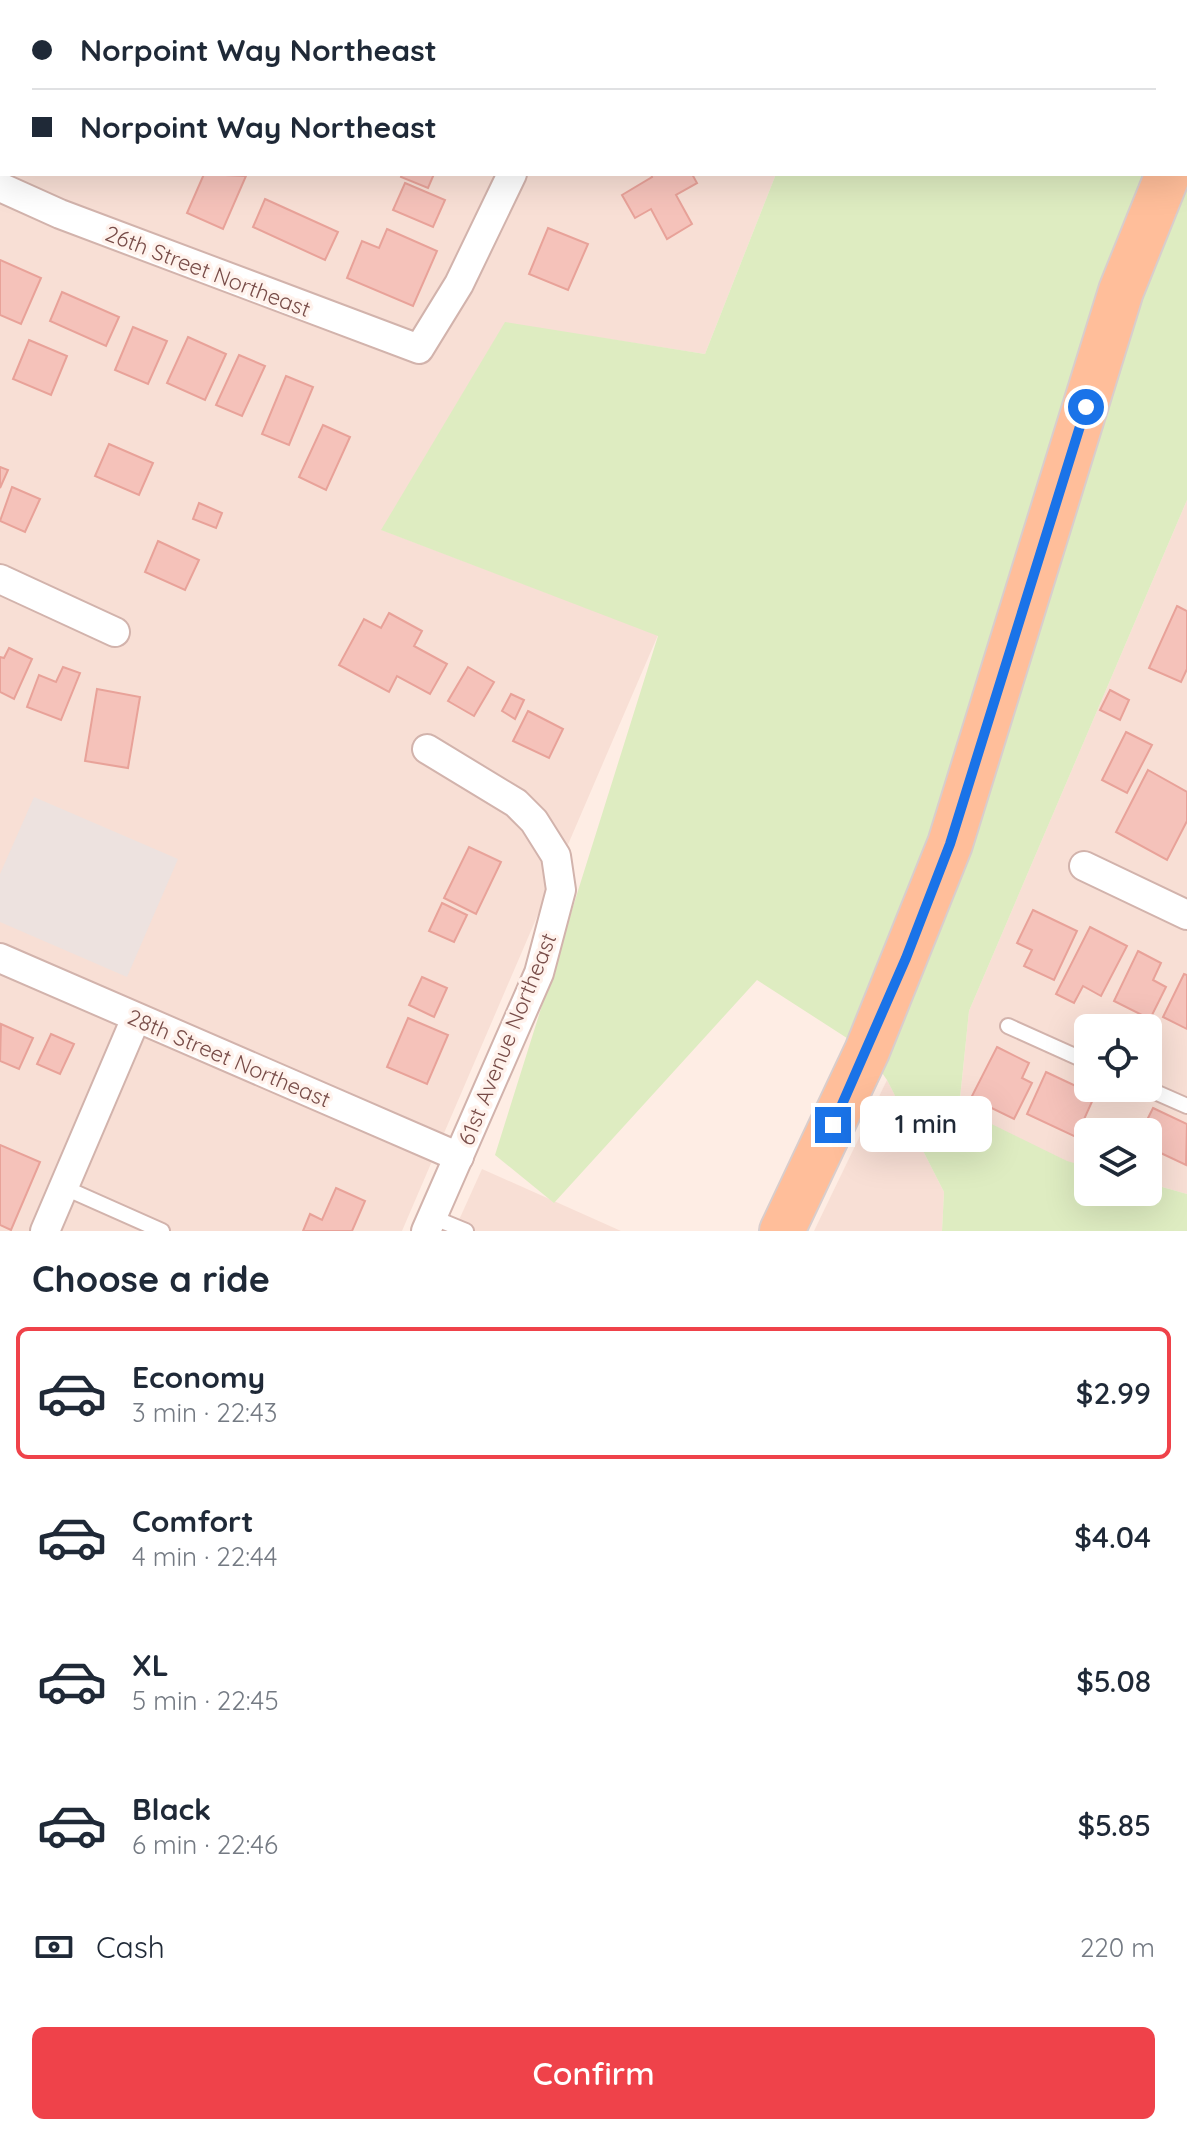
<!DOCTYPE html>
<meta charset="utf-8">
<style>
body{margin:0;font-family:Quicksand,sans-serif;background:#f6f6f7;color:#1f2937;height:100vh;display:flex;flex-direction:column;font-size:30px;white-space:nowrap}
*{box-sizing:border-box;margin:0}
p{font-size:26px;color:#747a83}
.icon{flex:none;width:44px;height:44px;fill:none;stroke:currentColor;stroke-width:2;stroke-linecap:round;stroke-linejoin:round}
.map{position:relative;height:1231px;overflow:hidden}
.sheet{display:flex;flex-direction:column;background:#fff;flex:1}
.sheet>*{flex:none}
.hud{position:absolute;left:0px;top:0px;width:1188px;height:176px;box-shadow:0 8px 32px #0002;display:grid;align-content:center;height:176px;padding:0 32px;background:#fff}
.tools{position:absolute;left:1074px;top:1014px;display:grid;gap:16px}
.tools a{display:grid;place-items:center;width:88px;height:88px;border-radius:12px;background:#fff;box-shadow:0 8px 32px #0002;font-size:40px}
.end{position:absolute;width:36px;height:36px;margin:-18px;border:10px solid #1a73e8;background:#fff;box-shadow:0 0 0 4px #fff}
.from{border-radius:50%}
.bubble{position:absolute;height:56px;border-radius:12px;background:#fff;box-shadow:0 8px 32px #0002;font-size:26px;font-weight:600;line-height:56px;text-align:center}
.hud b{display:flex;align-items:center;gap:28px;height:76px;font-size:30px}
.hud b+b{border-top:2px solid #e0e1e3}
.hud i{width:20px;height:20px;background:#1f2937}
ul{padding:0;list-style:none}
li{display:flex;align-items:center;gap:24px;height:132px;margin:0 16px 12px;padding:0 16px;border:4px solid transparent;border-radius:12px}
li div{flex:1}
li b{display:block;font-size:30px}
li em{font-style:normal;font-weight:600}
li.selected{border-color:#ef424a}
li>.icon{width:72px;height:72px;stroke-width:1.5}
h2{padding:0 32px;font-size:36px;line-height:96px}
.pay{display:flex;align-items:center;gap:20px;height:88px;padding:0 32px;font-size:30px}
.pay p{margin-inline-start:auto}
.primary-button{display:flex;gap:16px;margin-top:auto;padding:16px 32px}
.primary-button a{flex:1;height:92px;border-radius:12px;background:#ef424a;color:#fff;font-size:32px;font-weight:600;line-height:92px;text-align:center}
.map>svg:first-child{display:block}
.residential{fill:#f8dfd5;fill-rule:evenodd}
.industrial{fill:#ede2df}
.green{fill:#deecc1}
.building{fill:#f5c2ba;stroke:#e8a299;stroke-width:2}
.lines{fill:none;stroke-linecap:round;stroke-linejoin:round}
.service-casing{stroke:#d2b3ac;stroke-width:18}
.minor-casing{stroke:#d2b3ac;stroke-width:32}
.primary-casing{stroke:#d9cdcc;stroke-width:48}
.service{stroke:#fff;stroke-width:14}
.minor{stroke:#fff;stroke-width:28}
.primary{stroke:#ffbe9a;stroke-width:44}
.route{stroke:#1a73e8;stroke-width:10}
.labels{text-anchor:middle;dominant-baseline:central;stroke-width:7;stroke-linejoin:round;paint-order:stroke}
.street-label{font-size:22px;fill:#784c48;stroke:#fff2ec}
</style>
<div class="map">
<svg width="1187" height="1231" viewBox="0 0 1187 1231">
<rect width="100%" height="100%" fill="#feede4"/>
<g class="residential">
<path d="M0 0 547 2H2V174H776L705 354 505 323 382 530 658 635 402 1231H0Z"/>
<path d="M1187 500V1194L1148 1183V1132H1088V1167L1067 1162 959 1109 969 1011ZM1088 1028H1148V1088H1088Z"/>
<path d="M887 1080 944 1192 942 1231H814Z"/>
<path d="M482 1169 621 1231H454Z"/>
</g>
<path class="industrial" d="M34 797 178 859 127 977 0 922V874Z"/>
<g class="green">
<path d="M547 0H1187V52L1186 2Z"/>
<path d="M1187 109V500L969 1011 959 1108 1067 1161 1088 1167V1192H1148V1183L1187 1194V1231H942L944 1192 887 1080 867 1051 757 980 554 1203 495 1155 658 636 381 530 505 322 705 354 776 174H1186Z"/>
</g>
<g class="building">
<path d="M52 0H91L95 2H51Z"/>
<path d="M237 0H279L284 2H236Z"/>
<path d="M204 174 246 176 223 229 187 213Z"/>
<path d="M402 174H434L428 188 401 177Z"/>
<path d="M651 174H692L697 183 676 195 692 224 667 239 651 209 635 218 622 195 652 177Z"/>
<path d="M405 183 445 200 433 227 393 210Z"/>
<path d="M265 199 338 232 325 260 253 227Z"/>
<path d="M548 228 588 244 568 290 529 274Z"/>
<path d="M387 229 437 251 413 306 347 278 362 241 379 248Z"/>
<path d="M0 260 41 278 21 324 0 315Z"/>
<path d="M62 292 119 317 106 346 50 321Z"/>
<path d="M133 327 167 341 148 384 115 370Z"/>
<path d="M188 337 226 354 205 400 167 383Z"/>
<path d="M29 340 67 356 51 395 13 379Z"/>
<path d="M239 355 265 366 242 416 216 405Z"/>
<path d="M286 376 313 387 289 445 262 434Z"/>
<path d="M323 425 350 437 326 490 299 477Z"/>
<path d="M109 444 153 463 139 495 95 476Z"/>
<path d="M0 467 8 470 0 488Z"/>
<path d="M12 487 40 499 25 532 0 521Z"/>
<path d="M199 503 222 513 216 528 193 519Z"/>
<path d="M158 541 199 560 185 590 145 572Z"/>
<path d="M1177 606 1187 611V669L1181 682 1149 668Z"/>
<path d="M389 613 422 631 414 646 447 664 430 694 397 676 389 692 339 665 364 619 381 628Z"/>
<path d="M9 648 32 659 14 699 0 692V657L4 658Z"/>
<path d="M63 667 80 673 61 720 27 707 39 675 56 682Z"/>
<path d="M468 667 494 682 474 716 448 701Z"/>
<path d="M97 689 140 697 128 768 85 761Z"/>
<path d="M1110 690 1129 700 1120 720 1100 710Z"/>
<path d="M511 694 524 700 515 719 502 711Z"/>
<path d="M528 711 563 729 549 758 513 741Z"/>
<path d="M1126 732 1152 745 1127 793 1102 780Z"/>
<path d="M1148 770 1187 792V821L1167 860 1116 832Z"/>
<path d="M469 847 501 862 476 914 444 898Z"/>
<path d="M442 903 467 915 454 942 429 931Z"/>
<path d="M1033 910 1077 931 1054 980 1024 966 1032 950 1017 943Z"/>
<path d="M1090 927 1127 946 1101 996 1083 986 1074 1003 1056 994Z"/>
<path d="M1138 951 1161 963 1153 980 1166 987 1150 1019 1114 1001Z"/>
<path d="M1184 974 1187 975V1029L1163 1017Z"/>
<path d="M422 977 447 988 434 1017 409 1005Z"/>
<path d="M408 1018 448 1035 427 1084 387 1067Z"/>
<path d="M1 1024 33 1038 19 1069 0 1061Z"/>
<path d="M51 1034 74 1044 60 1074 37 1064Z"/>
<path d="M997 1047 1029 1063 1022 1078 1032 1083 1014 1119 971 1098Z"/>
<path d="M1046 1072 1095 1095 1076 1137 1027 1114Z"/>
<path d="M1153 1108 1187 1124 1186 1165 1148 1147V1132H1141Z"/>
<path d="M0 1145 40 1162 11 1230 0 1225Z"/>
<path d="M336 1188 365 1201 352 1231H303L310 1214 322 1220Z"/>
</g>
<g class="lines">
<defs>
<g id="service">
<path d="M1008 1026 1088 1062"/>
<path d="M1146 1088 1187 1106"/>
<path d="M63 1187 162 1231"/>
<path d="M432 1217 466 1231"/>
</g>
<g id="minor">
<path d="M409 0 413 2"/>
<path d="M0 187 60 214 419 349 459 284 512 174"/>
<path d="M0 579 115 632"/>
<path d="M1084 866 1187 915"/>
<path d="M0 958 459 1157"/>
<path d="M45 1231 136 1018"/>
<path d="M426 1231 539 973 561 890 556 856 534 821 516 803 427 749"/>
</g>
<g id="primary">
<path d="M1186 129 1187 126"/>
<path d="M782 1231 867 1051 950 844 1121 291 1168 174"/>
</g>
</defs>
<use href="#service" class="service-casing"/>
<use href="#minor" class="minor-casing"/>
<use href="#primary" class="primary-casing"/>
<use href="#service" class="service"/>
<use href="#minor" class="minor"/>
<use href="#primary" class="primary"/>
</g>
<g class="lines">
<path class="route" d="M833 1125 906 958 950 844 1086 407"/>
</g>
<g class="labels">
<g class="street-label">
<text transform="translate(208 271) rotate(21)">26th Street Northeast</text>
<text transform="translate(507 1039) rotate(-68)">61st Avenue Northeast</text>
<text transform="translate(229 1058) rotate(23)">28th Street Northeast</text>
</g>
</g>
</svg>
<div class="tools">
<a><svg class="icon" aria-label="locate" viewBox="0 0 24 24"><circle cx="12" cy="12" r="6"/><path d="M12 2v4M12 18v4M2 12h4M18 12h4"/></svg></a>
<a><svg class="icon" aria-label="layers" viewBox="0 0 24 24"><path d="M12 4l9 5-9 5-9-5zM3 14l9 5 9-5"/></svg></a>
</div>
<i class="end from" style="left:1086px;top:407px"></i>
<i class="end" style="left:833px;top:1125px"></i>
<div class="bubble" style="left:860px;top:1096px;width:132px">1 min</div>
<div class="hud">
<b><i class="from"></i>Norpoint Way Northeast</b>
<b><i></i>Norpoint Way Northeast</b>
</div>
</div>
<section class="sheet">
<h2>Choose a ride</h2>
<ul>
<li class="selected"><svg class="icon" aria-label="car" viewBox="0 0 24 24"><path d="M5 17H2v-5l4-1 3-4h7l3 4 3 1v5h-3M9 17h6M6 11h13"/><circle cx="7" cy="17" r="2"/><circle cx="17" cy="17" r="2"/></svg><div><b>Economy</b><p>3 min · 22:43</p></div><em>$2.99</em></li>
<li><svg class="icon" aria-label="car" viewBox="0 0 24 24"><path d="M5 17H2v-5l4-1 3-4h7l3 4 3 1v5h-3M9 17h6M6 11h13"/><circle cx="7" cy="17" r="2"/><circle cx="17" cy="17" r="2"/></svg><div><b>Comfort</b><p>4 min · 22:44</p></div><em>$4.04</em></li>
<li><svg class="icon" aria-label="car" viewBox="0 0 24 24"><path d="M5 17H2v-5l4-1 3-4h7l3 4 3 1v5h-3M9 17h6M6 11h13"/><circle cx="7" cy="17" r="2"/><circle cx="17" cy="17" r="2"/></svg><div><b>XL</b><p>5 min · 22:45</p></div><em>$5.08</em></li>
<li><svg class="icon" aria-label="car" viewBox="0 0 24 24"><path d="M5 17H2v-5l4-1 3-4h7l3 4 3 1v5h-3M9 17h6M6 11h13"/><circle cx="7" cy="17" r="2"/><circle cx="17" cy="17" r="2"/></svg><div><b>Black</b><p>6 min · 22:46</p></div><em>$5.85</em></li>
</ul>
<div class="pay"><svg class="icon" aria-label="cash" viewBox="0 0 24 24"><path d="M3 7h18v10H3z"/><circle cx="12" cy="12" r="2"/></svg>Cash<p>220 m</p></div>
<div class="primary-button"><a>Confirm</a></div>
</section>
